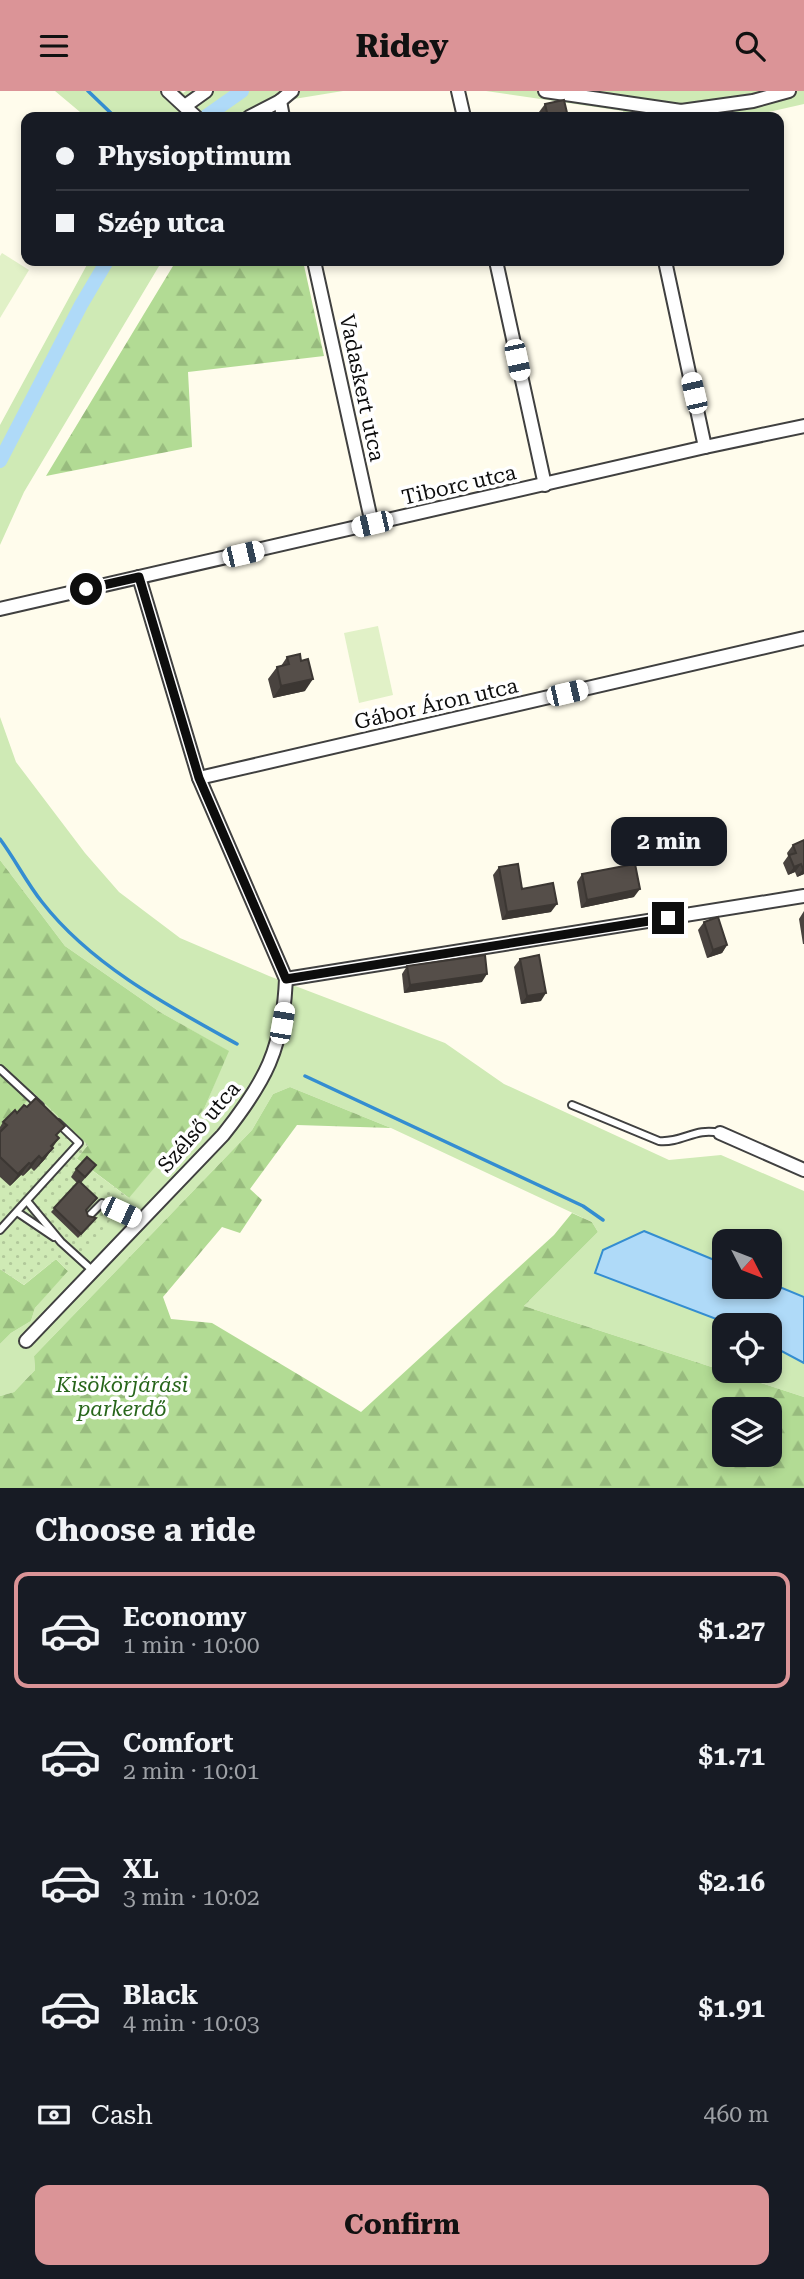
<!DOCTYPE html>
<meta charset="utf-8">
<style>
body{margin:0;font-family:"Roboto Serif",serif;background:#242831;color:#f1f3f6;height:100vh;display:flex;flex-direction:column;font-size:26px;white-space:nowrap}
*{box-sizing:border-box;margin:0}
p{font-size:23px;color:#9ea1a6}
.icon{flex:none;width:38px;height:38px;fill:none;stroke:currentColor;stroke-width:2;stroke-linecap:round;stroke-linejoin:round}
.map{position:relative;height:1397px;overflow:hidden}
.panel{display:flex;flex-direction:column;background:#171b24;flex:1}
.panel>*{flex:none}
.top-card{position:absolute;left:21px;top:21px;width:763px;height:154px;border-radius:14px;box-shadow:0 4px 10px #0003;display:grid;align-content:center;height:154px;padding:0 35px;background:#171b24}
.needle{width:46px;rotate:132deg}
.fabs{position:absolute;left:712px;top:1138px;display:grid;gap:14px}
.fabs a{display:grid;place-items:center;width:70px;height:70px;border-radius:14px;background:#171b24;box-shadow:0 4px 10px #0003;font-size:35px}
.end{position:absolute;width:32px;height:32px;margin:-16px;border:9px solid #0d0d0d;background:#fff;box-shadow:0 0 0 4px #fff}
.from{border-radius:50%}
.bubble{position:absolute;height:49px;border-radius:14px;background:#171b24;box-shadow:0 4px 10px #0003;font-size:23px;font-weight:700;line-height:49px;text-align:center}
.car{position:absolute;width:21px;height:42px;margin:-21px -10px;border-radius:9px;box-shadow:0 0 5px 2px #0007;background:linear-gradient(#fff 24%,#345 0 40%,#fff 0 76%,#345 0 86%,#fff 0)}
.top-card b{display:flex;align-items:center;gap:24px;height:66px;font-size:26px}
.top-card b+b{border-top:2px solid #363941}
.top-card i{width:18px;height:18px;background:#f1f3f6}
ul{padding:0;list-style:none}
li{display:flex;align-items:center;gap:21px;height:116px;margin:0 14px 10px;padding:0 21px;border:4px solid transparent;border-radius:14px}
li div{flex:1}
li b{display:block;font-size:26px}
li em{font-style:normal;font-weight:700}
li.selected{border-color:#db9497}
li>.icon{width:63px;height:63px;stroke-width:1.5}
h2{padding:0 35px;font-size:32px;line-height:84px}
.pay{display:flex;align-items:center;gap:18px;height:77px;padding:0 35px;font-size:26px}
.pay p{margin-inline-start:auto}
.button{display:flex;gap:14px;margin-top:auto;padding:14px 35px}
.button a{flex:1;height:80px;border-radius:14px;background:#db9497;color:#111;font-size:28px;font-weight:700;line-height:80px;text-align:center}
header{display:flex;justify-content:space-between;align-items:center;height:91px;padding:0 35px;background:#db9497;color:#111;font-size:32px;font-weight:700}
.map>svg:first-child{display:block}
.grass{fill:#cfeab5;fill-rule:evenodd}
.forest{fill:url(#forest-firs);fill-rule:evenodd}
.park{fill:url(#park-dots)}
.pitch{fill:#e1f1c7}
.water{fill:#afdaf8;stroke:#348dd1;stroke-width:2}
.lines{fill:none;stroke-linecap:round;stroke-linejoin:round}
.stream{stroke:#348dd1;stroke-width:3.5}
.canal{stroke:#afdaf8;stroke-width:14}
.service-casing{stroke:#404040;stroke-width:10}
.minor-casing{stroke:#404040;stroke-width:16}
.service{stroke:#fff;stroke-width:6}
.minor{stroke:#fff;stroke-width:12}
.wall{fill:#49433f}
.shaded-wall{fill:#3c3733}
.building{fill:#554e49;stroke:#3c3733;stroke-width:2}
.route{stroke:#0d0d0d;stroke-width:9}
.labels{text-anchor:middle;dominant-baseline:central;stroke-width:7;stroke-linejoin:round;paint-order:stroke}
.street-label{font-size:21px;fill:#0d0d0d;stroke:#fff}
.park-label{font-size:21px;font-style:italic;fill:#28661b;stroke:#fff}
</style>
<header><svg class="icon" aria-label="menu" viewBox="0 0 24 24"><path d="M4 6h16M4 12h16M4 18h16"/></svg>Ridey<svg class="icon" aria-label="search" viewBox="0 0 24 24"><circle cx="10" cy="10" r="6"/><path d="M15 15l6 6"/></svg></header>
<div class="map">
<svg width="804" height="1397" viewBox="0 0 804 1397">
<defs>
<pattern id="forest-firs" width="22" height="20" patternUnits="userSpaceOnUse" patternTransform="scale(1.75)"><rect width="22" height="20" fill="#b2db94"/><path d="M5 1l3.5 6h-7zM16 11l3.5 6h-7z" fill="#98bb7e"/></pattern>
<pattern id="park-dots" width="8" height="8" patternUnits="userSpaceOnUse" patternTransform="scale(1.75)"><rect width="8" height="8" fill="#cfeab5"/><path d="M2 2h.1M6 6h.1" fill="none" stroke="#b1c89a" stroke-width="1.8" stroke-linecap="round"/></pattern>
</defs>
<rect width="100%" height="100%" fill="#fffcec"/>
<g class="grass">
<path d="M55 0H181L183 2 186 0H343L294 8 267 26H86Z"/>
<path d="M486 0H804V13L746 26H625L623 20Z"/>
<path d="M89 170H162L24 401 0 454V334Z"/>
<path d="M0 626 16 671 85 762 119 801 180 847 269 885 445 952 504 993 669 1069 721 1064 804 1100V1306L524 1215 598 1141 592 1131 391 1037 290 996 273 1003 252 1039 34 1265 35 1279 14 1301 0 1305V1253L11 1242 31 1230 35 1217 204 1018 228 960 160 921 65 855 0 769ZM724 1150H770V1195H724ZM724 1234H770V1279H724Z"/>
</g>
<g class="forest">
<path d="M176 170H303L324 265 188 281 192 356 46 385Z"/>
<path d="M0 769 65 855 160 921 229 960 204 1018 129 1107 76 1067 88 1054 0 1040Z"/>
<path d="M290 996 391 1037 297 1034 250 1098 262 1109 240 1142 222 1136 163 1206 171 1228 212 1232 361 1321 554 1144 572 1122 592 1131 598 1141 524 1215 804 1306V1397H0V1305L14 1301 35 1279 34 1265 252 1039 273 1003ZM724 1318H770V1363H724Z"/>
<path d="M56 1168 68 1180 35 1217 31 1230 11 1242 0 1253V1178L24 1194Z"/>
</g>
<path class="park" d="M34 1002 88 1054 77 1068 129 1107 68 1180 56 1168 24 1194 0 1178V1040Z"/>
<g class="pitch">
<path d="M2 162 29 179 0 227V165Z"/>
<path d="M378 535 393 604 359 612 344 542Z"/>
</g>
<path class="water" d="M644 1140 724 1173V1195H770V1192L804 1206V1272L770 1254V1234H732L595 1182 603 1159Z"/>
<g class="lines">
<g class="stream">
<path d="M88 0 115 26"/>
<path d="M0 748C15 768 26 791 42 811 91 874 168 915 237 953"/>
<path d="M305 985 583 1115 603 1129"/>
</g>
<g class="canal">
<path d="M205 26 242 0"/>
<path d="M0 370 81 214 107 170"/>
</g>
<defs>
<g id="service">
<path d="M0 978 40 1015"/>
<path d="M572 1014 659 1050C683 1052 695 1036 720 1042"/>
<path d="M27 1110 61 1151 93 1180"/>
<path d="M17 1121 54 1146"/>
<path d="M89 1125 102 1112 141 1130"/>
<path d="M0 1139 79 1052 58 1032"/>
</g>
<g id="minor">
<path d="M168 0 196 26"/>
<path d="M458 0 464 26"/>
<path d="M545 0 681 20 753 10 789 0"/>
<path d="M280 10 283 26"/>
<path d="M185 15 206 0"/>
<path d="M249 26 280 10 292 0"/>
<path d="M314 170 372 433"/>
<path d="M496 170 545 394"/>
<path d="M665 170 705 356"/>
<path d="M0 518 705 356 804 335"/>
<path d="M199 687 804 547"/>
<path d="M286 888 804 805"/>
<path d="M720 1042 804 1079"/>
<path d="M26 1250 223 1044C265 991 283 958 286 888L199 687 139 486"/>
</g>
</defs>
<use href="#service" class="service-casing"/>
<use href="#minor" class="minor-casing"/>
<use href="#service" class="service"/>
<use href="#minor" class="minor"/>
</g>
<g class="wall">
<path d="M545 13 568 26H540L539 21Z"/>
<path d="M287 566 301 570 305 600 273 607 268 588 277 576 281 575Z"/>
<path d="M804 749V783L797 786 795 781 788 784 783 772 788 765 787 762 793 754Z"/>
<path d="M499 776 522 798 551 821 502 829 493 784Z"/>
<path d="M582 783 634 806 581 817 577 791Z"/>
<path d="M804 820V853H803L799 828Z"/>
<path d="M704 831 727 854 722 862 707 867 698 839Z"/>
<path d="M520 868 541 910 521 913 514 876Z"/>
<path d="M407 875 482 891 404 902 402 883Z"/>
<path d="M17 1022 59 1047 45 1068 34 1080 31 1077 23 1085 21 1084 10 1095 0 1086V1036L3 1031Z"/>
<path d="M96 1074 81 1092 97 1107 87 1119 88 1125 96 1127 78 1147 51 1121 77 1092 71 1086 76 1078Z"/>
</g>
<g class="shaded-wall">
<path d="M313 588 305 600 273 607 281 595Z"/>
<path d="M801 773 795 781 788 784 794 776Z"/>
<path d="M803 778H804V783L797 786Z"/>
<path d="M640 798 634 806 581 817 587 809Z"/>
<path d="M557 813 551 821 502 829 507 821Z"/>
<path d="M727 854 722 862 707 867 713 859Z"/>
<path d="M487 883 482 891 404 902 410 894Z"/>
<path d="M546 902 541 910 521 913 527 905Z"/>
<path d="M53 1057 45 1068 34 1080 42 1068Z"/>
<path d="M39 1065 31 1077 23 1085 31 1073Z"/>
<path d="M29 1072 21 1084 10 1095 18 1083Z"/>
</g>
<g class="building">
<path d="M564 9 568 26H548L545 13Z"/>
<path d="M300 563 301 570 308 568 313 588 281 595 277 576 289 573 287 566Z"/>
<path d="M804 749V778H803L801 773 794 776 789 764 796 762 793 754Z"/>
<path d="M518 773 522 798 553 792 557 813 507 821 499 776Z"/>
<path d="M635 773 640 798 587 809 582 783Z"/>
<path d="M718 826 727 854 713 859 704 831Z"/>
<path d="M485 864 487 883 410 894 407 875Z"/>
<path d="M539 864 546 902 527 905 520 868Z"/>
<path d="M36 1007 65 1035 56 1044 59 1047 51 1055 53 1057 42 1068 39 1065 31 1073 29 1072 18 1083 0 1066V1041L7 1034 3 1031 15 1019 17 1022 24 1014 27 1016Z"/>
<path d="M87 1066 96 1074 85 1086 76 1078Z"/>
<path d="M79 1090 97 1107 86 1119 88 1125 96 1127 81 1143 54 1117Z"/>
</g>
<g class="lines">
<path class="route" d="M86 498 139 486 199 687 286 888 668 827"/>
</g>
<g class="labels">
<g class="street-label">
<text transform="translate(362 297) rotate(78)">Vadaskert utca</text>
<text transform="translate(459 394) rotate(-13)">Tiborc utca</text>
<text transform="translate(436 613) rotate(-13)">Gábor Áron utca</text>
<text transform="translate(199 1036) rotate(-49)">Szélső utca</text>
</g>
<g class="park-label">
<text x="122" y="1294">Kisökörjárási<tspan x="122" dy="24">parkerdő</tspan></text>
</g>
</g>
</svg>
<div class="fabs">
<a><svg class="needle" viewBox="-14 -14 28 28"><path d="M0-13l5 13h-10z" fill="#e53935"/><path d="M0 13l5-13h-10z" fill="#9ea1a6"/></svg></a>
<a><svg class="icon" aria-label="locate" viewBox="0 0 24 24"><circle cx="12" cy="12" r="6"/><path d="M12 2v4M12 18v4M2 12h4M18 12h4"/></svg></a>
<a><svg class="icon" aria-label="layers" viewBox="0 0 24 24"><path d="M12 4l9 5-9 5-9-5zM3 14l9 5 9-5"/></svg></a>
</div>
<i class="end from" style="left:86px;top:498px"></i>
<i class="end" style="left:668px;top:827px"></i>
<div class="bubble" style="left:611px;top:726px;width:116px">2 min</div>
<i class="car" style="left:517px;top:269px;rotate:168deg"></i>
<i class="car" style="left:694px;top:302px;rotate:347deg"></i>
<i class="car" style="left:372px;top:433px;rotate:257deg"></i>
<i class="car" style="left:243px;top:463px;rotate:77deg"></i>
<i class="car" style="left:567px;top:602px;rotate:77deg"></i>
<i class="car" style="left:282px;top:932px;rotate:10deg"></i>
<i class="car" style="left:121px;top:1121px;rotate:115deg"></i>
<div class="top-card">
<b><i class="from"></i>Physioptimum</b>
<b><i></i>Szép utca</b>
</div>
</div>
<section class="panel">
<h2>Choose a ride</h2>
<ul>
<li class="selected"><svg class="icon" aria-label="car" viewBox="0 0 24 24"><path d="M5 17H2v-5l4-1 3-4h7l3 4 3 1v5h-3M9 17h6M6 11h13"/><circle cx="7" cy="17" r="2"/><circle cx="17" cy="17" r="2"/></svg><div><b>Economy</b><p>1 min · 10:00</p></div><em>$1.27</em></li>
<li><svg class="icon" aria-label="car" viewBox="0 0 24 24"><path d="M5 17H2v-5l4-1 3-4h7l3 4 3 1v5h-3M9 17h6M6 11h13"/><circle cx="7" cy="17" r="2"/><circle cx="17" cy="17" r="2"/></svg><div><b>Comfort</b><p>2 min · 10:01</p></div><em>$1.71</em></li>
<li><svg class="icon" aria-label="car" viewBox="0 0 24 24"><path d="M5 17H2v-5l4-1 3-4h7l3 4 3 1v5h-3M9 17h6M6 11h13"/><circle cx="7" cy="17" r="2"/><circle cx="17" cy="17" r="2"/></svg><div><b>XL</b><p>3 min · 10:02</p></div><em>$2.16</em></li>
<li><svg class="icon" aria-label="car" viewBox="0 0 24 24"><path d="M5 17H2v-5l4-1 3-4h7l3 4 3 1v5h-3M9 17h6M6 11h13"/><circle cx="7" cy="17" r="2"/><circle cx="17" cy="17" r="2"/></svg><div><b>Black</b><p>4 min · 10:03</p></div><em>$1.91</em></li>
</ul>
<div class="pay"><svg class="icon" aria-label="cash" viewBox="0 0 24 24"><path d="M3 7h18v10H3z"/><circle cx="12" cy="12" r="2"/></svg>Cash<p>460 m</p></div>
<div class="button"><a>Confirm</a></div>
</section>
